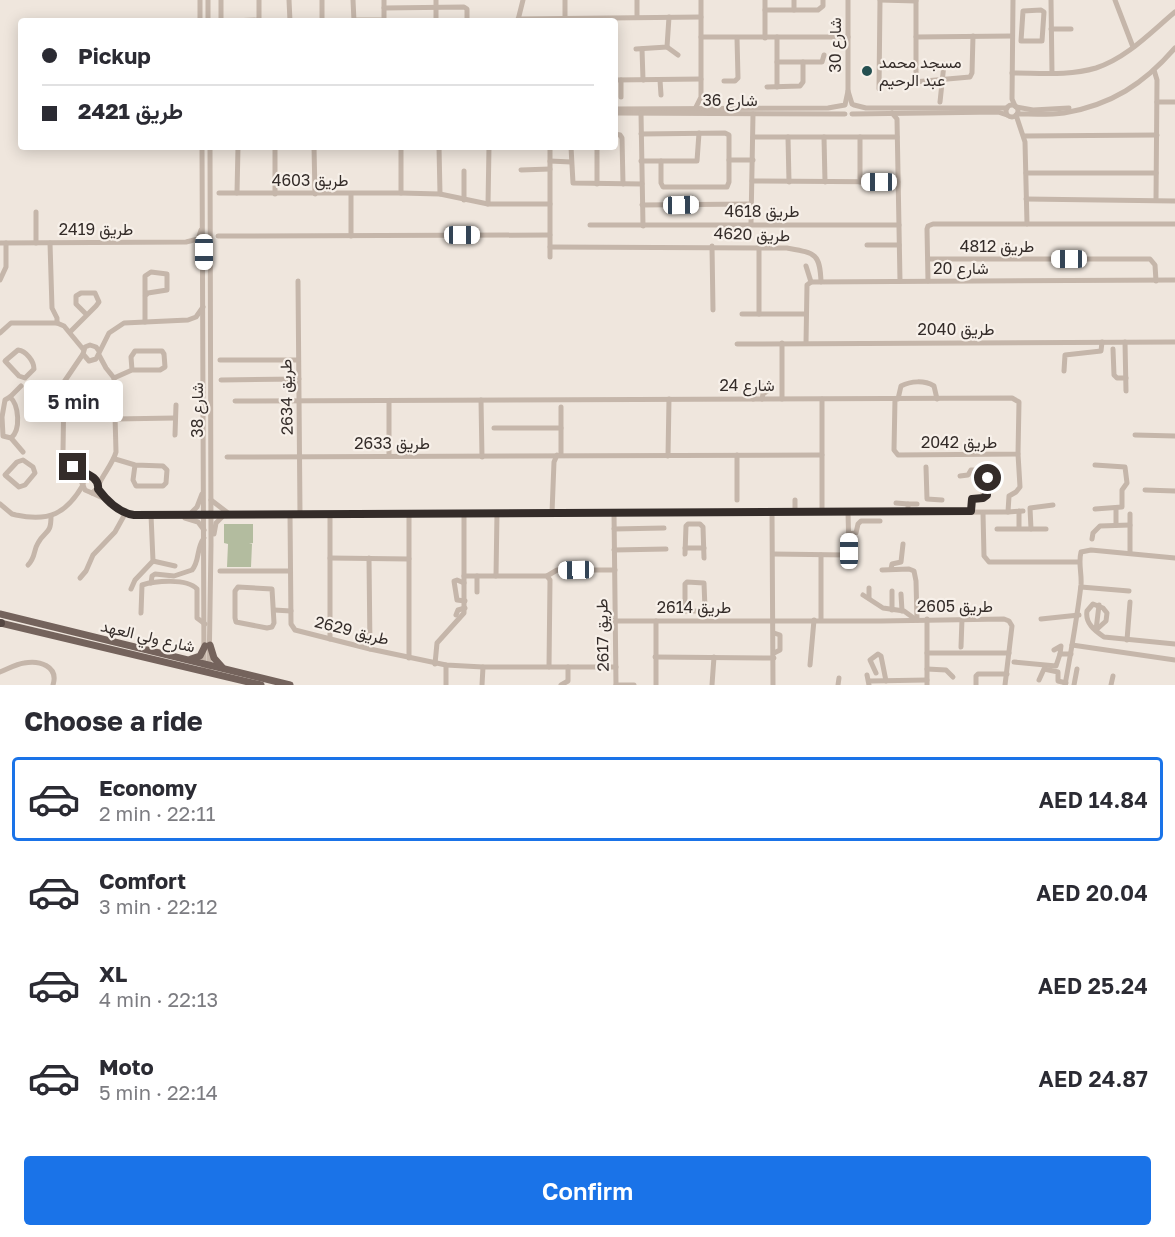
<!DOCTYPE html>
<meta charset="utf-8">
<style>
body{margin:0;font-family:"Golos Text",Vazirmatn,sans-serif;background:#f2f2f3;color:#2b2b33;height:100vh;display:flex;flex-direction:column;font-size:22px;white-space:nowrap}
*{box-sizing:border-box;margin:0}
p{font-size:20px;color:#7c7c81}
.icon{flex:none;width:33px;height:33px;fill:none;stroke:currentColor;stroke-width:2;stroke-linecap:round;stroke-linejoin:round}
.map{position:relative;height:685px;overflow:hidden}
.side{display:flex;flex-direction:column;background:#fff;flex:1}
.side>*{flex:none}
.hud{position:absolute;left:18px;top:18px;width:600px;height:132px;border-radius:6px;box-shadow:0 3px 15px #0003;display:grid;align-content:center;height:132px;padding:0 24px;background:#fff}
.end{position:absolute;width:27px;height:27px;margin:-14px;border:8px solid #342c29;background:#fff;box-shadow:0 0 0 3px #fff}
.from{border-radius:50%}
.bubble{position:absolute;height:42px;border-radius:6px;background:#fff;box-shadow:0 3px 15px #0003;font-size:20px;font-weight:600;line-height:42px;text-align:center}
.car{position:absolute;width:18px;height:36px;margin:-18px -9px;border-radius:8px;box-shadow:0 0 4px 2px #0007;background:linear-gradient(#fff 24%,#345 0 40%,#fff 0 76%,#345 0 86%,#fff 0)}
.hud b{display:flex;align-items:center;gap:21px;height:57px;font-size:22px}
.hud b+b{border-top:2px solid #e1e1e2}
.hud i{width:15px;height:15px;background:#2b2b33}
ul{padding:0;list-style:none}
li{display:flex;align-items:center;gap:18px;height:84px;margin:0 12px 9px;padding:0 12px;border:3px solid transparent;border-radius:6px}
li div{flex:1}
li b{display:block;font-size:22px}
li em{font-style:normal;font-weight:600}
li.selected{border-color:#1a73e8}
li>.icon{width:54px;height:54px;stroke-width:1.5}
h2{padding:0 24px;font-size:27px;line-height:72px}
.primary-button{display:flex;gap:12px;margin-top:auto;padding:12px 24px}
.primary-button a{flex:1;height:69px;border-radius:6px;background:#1a73e8;color:#fff;font-size:24px;font-weight:600;line-height:69px;text-align:center}
.map>svg:first-child{display:block}
.green{fill:#b3bc9f}
.lines{fill:none;stroke-linecap:round;stroke-linejoin:round}
.minor{stroke:#c5b6aa;stroke-width:5}
.major{stroke:#74635c;stroke-width:7}
.highway{stroke:#544641;stroke-width:8}
.route{stroke:#342c29;stroke-width:8}
.poi-dot{fill:#244f50;stroke:#f7f0e9;stroke-width:2}
.labels{text-anchor:middle;dominant-baseline:central;stroke-width:4.5;stroke-linejoin:round;paint-order:stroke}
.street-label{font-size:16px;fill:#342c29;stroke:#f7f0e9}
.poi-label{font-size:16px;fill:#342c29;stroke:#f7f0e9;text-anchor:start}
</style>
<div class="map">
<svg width="1175" height="685" viewBox="0 0 1175 685">
<rect width="100%" height="100%" fill="#efe6dd"/>
<path class="green" d="M224 524H253V543L249 544H252L251 567H227L228 544 224 543Z"/>
<g class="lines">
<g class="minor">
<path d="M200 0V21"/>
<path d="M208 0V21"/>
<path d="M221 0V21"/>
<path d="M259 0V21"/>
<path d="M289 0 290 21"/>
<path d="M353 0 354 21"/>
<path d="M384 0V21"/>
<path d="M565 0V18"/>
<path d="M765 0V38"/>
<path d="M794 0V10"/>
<path d="M848 0V91L852 104"/>
<path d="M880 0 916 1"/>
<path d="M1013 0 1012 99 1015 106"/>
<path d="M1051 0 1052 73"/>
<path d="M1115 0 1133 47"/>
<path d="M384 8 464 7 467 9V21"/>
<path d="M765 10H818L823 6V0"/>
<path d="M1041 10 1044 12 1042 41H1021L1023 11Z"/>
<path d="M637 17V0"/>
<path d="M518 19 701 17"/>
<path d="M354 20H384"/>
<path d="M518 20 523 0"/>
<path d="M230 21 259 20"/>
<path d="M322 21V0"/>
<path d="M436 21V0"/>
<path d="M1051 29H1071"/>
<path d="M701 37H848"/>
<path d="M916 37 1012 36"/>
<path d="M667 47 678 55"/>
<path d="M636 49 667 47 669 17"/>
<path d="M642 49 643 80"/>
<path d="M777 62H822L824 55"/>
<path d="M1154 70 1157 80 1156 200"/>
<path d="M1012 73C1040 73 1069 76 1096 68 1127 58 1151 32 1175 12"/>
<path d="M615 80 701 79"/>
<path d="M660 80 661 95"/>
<path d="M724 81H735L738 78 737 38"/>
<path d="M916 82V0"/>
<path d="M880 85 970 77 972 73 973 36"/>
<path d="M767 87 800 86 803 82V62"/>
<path d="M777 87V37"/>
<path d="M879 89 880 0"/>
<path d="M621 97V80"/>
<path d="M940 102 944 64"/>
<path d="M1157 102H1175"/>
<path d="M854 105 866 108H1007"/>
<circle cx="1012" cy="111" r="6"/>
<path d="M1016 107 1033 110 1069 108"/>
<path d="M615 109 828 108 845 105 848 91"/>
<path d="M695 109 701 97V0"/>
<path d="M615 113 845 114"/>
<path d="M641 113 643 226"/>
<path d="M892 113 897 119 900 281"/>
<path d="M852 114 998 112 1007 115"/>
<path d="M1017 114C1032 114 1049 115 1064 113 1111 105 1144 84 1175 48"/>
<path d="M1016 115 1025 142 1027 224"/>
<path d="M615 134 620 135 622 138 623 184"/>
<path d="M641 134 725 133 729 135V182L727 187H663L661 183V161"/>
<path d="M1024 136 1157 135"/>
<path d="M753 137H897"/>
<path d="M788 137 789 182"/>
<path d="M824 137 825 182"/>
<path d="M860 137V182"/>
<path d="M202 147 204 667"/>
<path d="M314 147 315 194"/>
<path d="M401 147V193"/>
<path d="M439 147 440 194"/>
<path d="M550 147V257"/>
<path d="M571 147 573 183 642 184"/>
<path d="M597 147V184"/>
<path d="M729 160H753"/>
<path d="M550 161 571 162"/>
<path d="M641 161H697L699 133"/>
<path d="M521 170 550 169"/>
<path d="M1026 173H1156"/>
<path d="M752 181 898 182"/>
<path d="M219 193H401L440 194 488 204H550"/>
<path d="M237 193 238 147"/>
<path d="M275 194V147"/>
<path d="M351 194V236"/>
<path d="M1026 199 1175 201"/>
<path d="M464 200V171"/>
<path d="M488 204 489 147"/>
<path d="M642 205 751 204"/>
<path d="M36 212V243"/>
<path d="M751 223 753 114"/>
<path d="M590 225H899"/>
<path d="M218 236 550 235"/>
<path d="M0 243 186 242 198 239 201 230"/>
<path d="M50 243 52 308 57 318V323"/>
<path d="M867 245H899"/>
<path d="M712 246 713 310"/>
<path d="M550 247 787 248C815 253 820 253 821 282"/>
<path d="M928 259H1150L1155 265 1156 281"/>
<path d="M806 266 811 282"/>
<path d="M0 280 6 267V243"/>
<path d="M298 281 300 514"/>
<path d="M928 281 927 229 928 226 933 224H1175"/>
<path d="M742 314H806"/>
<path d="M759 314V247"/>
<path d="M145 322V276L151 272 167 274V290L148 293 145 296"/>
<path d="M70 332 96 306 99 302 95 293H81L76 296V304L87 315"/>
<path d="M0 333 11 323H57L64 326 83 349"/>
<path d="M1125 342 1126 391"/>
<path d="M806 343 807 285 811 282 1175 280"/>
<path d="M737 344 1175 342"/>
<path d="M1113 349 1114 375 1117 378H1126"/>
<path d="M18 350C26 351 34 361 34 369L25 378 19 376 5 361Z"/>
<path d="M99 351 96 347 90 345 85 347 83 354 89 361 96 359 109 333 124 323 188 320 196 317 203 307"/>
<path d="M83 354 64 382 63 452 78 474 85 490 92 493 99 487 98 481 94 477 87 478 83 483"/>
<path d="M99 355 106 368 114 378 116 452C113 463 104 473 99 484"/>
<path d="M220 360H298"/>
<path d="M1064 371 1065 355 1101 351 1102 342"/>
<path d="M114 378 132 370H160L165 367 164 354 162 351H135L131 357 132 370"/>
<path d="M221 380 299 379"/>
<path d="M21 386 10 397 5 400 2 417 3 436 11 438 23 452"/>
<path d="M10 397C19 405 21 430 11 438"/>
<path d="M753 399 756 388 763 386 769 390 763 394 762 399"/>
<path d="M782 399V343"/>
<path d="M822 399V512"/>
<path d="M898 399 901 386C911 381 924 380 934 386L937 399"/>
<path d="M481 400 482 457"/>
<path d="M235 401 1012 398 1019 402 1018 454 898 455 894 450 895 399"/>
<path d="M115 419 175 418"/>
<path d="M494 428H561"/>
<path d="M175 435 176 405"/>
<path d="M1135 435 1175 436"/>
<path d="M561 455V407"/>
<path d="M737 455V500"/>
<path d="M389 456V401"/>
<path d="M668 456 669 399"/>
<path d="M227 457 822 455"/>
<path d="M115 459 135 465 163 466 167 470 166 483 163 486H136L133 480 135 465"/>
<path d="M23 460 33 467 35 473 25 485 19 487 5 475 17 462Z"/>
<path d="M926 467 927 499 942 500"/>
<path d="M960 476 968 475 971 470H983L988 474 987 495 983 498 973 499 971 511"/>
<path d="M1145 490 1175 491"/>
<path d="M92 493 105 499 125 514 134 515 204 516 300 514 1004 512H1008L1009 496 1016 492 1020 487 1018 454"/>
<path d="M983 498V476"/>
<path d="M211 500 228 513"/>
<path d="M896 503 908 504V512"/>
<path d="M0 504 12 514 16 515C49 522 66 514 83 485"/>
<path d="M908 504H917"/>
<path d="M1095 509 1122 507V490L1127 483 1125 467 1095 465"/>
<path d="M1116 509V525"/>
<path d="M1019 511V528"/>
<path d="M772 512 773 685"/>
<path d="M795 512V500"/>
<path d="M1008 512 1023 511"/>
<path d="M191 513 197 507 202 494"/>
<path d="M552 513 554 462 557 455"/>
<path d="M614 513 616 685"/>
<path d="M983 513 984 556 989 562H1079"/>
<path d="M290 514 291 624 295 630 370 649 446 665 483 667H616"/>
<path d="M330 514V639"/>
<path d="M409 514V658"/>
<path d="M185 518 198 522 204 530"/>
<path d="M614 529 664 528"/>
<path d="M997 529H1046"/>
<path d="M1031 529 1030 508 1053 505"/>
<path d="M214 534 216 523 223 516"/>
<path d="M848 534 856 533 858 524 861 521H880"/>
<path d="M1092 539 1093 533 1100 526 1130 525"/>
<path d="M685 548H704"/>
<path d="M614 550 666 549"/>
<path d="M1130 553V514"/>
<path d="M685 554 686 526 688 524H700L703 527 704 558"/>
<path d="M773 554 847 555 849 551 848 512"/>
<path d="M821 555V620"/>
<path d="M330 558 409 559"/>
<path d="M369 558 370 649"/>
<path d="M153 561 175 566"/>
<path d="M28 565C36 557 33 551 38 543 46 529 51 535 51 516"/>
<path d="M891 569 892 564 901 562 903 544"/>
<path d="M882 570 909 569 914 571 916 581 917 620"/>
<path d="M220 571H290"/>
<path d="M464 576H547L550 580 549 667"/>
<path d="M477 576V592"/>
<path d="M496 576 497 513"/>
<path d="M547 576 557 570H615"/>
<path d="M80 578 86 571 93 555 115 532 125 514"/>
<path d="M687 582 704 583 705 609 703 611H685V584Z"/>
<path d="M151 583 152 576 155 574 174 576 192 570C200 561 196 548 204 538"/>
<path d="M464 583 457 580 454 581 457 600 465 601"/>
<path d="M238 587 272 589 274 623 272 627 267 628 236 622 235 618V591Z"/>
<path d="M1081 587 1129 591"/>
<path d="M869 588V598"/>
<path d="M131 589 135 580 153 561 151 515"/>
<path d="M901 594 902 611"/>
<path d="M863 595 883 608 904 611 915 619"/>
<path d="M274 610 291 611"/>
<path d="M892 610V591"/>
<path d="M141 613 142 585C155 581 187 578 197 589V618L205 624"/>
<path d="M456 615 458 610 465 608"/>
<path d="M927 619V685"/>
<path d="M1041 619 1079 615"/>
<path d="M615 621H881L1004 619 1009 621 1012 626 1005 685"/>
<path d="M1096 630 1106 621 1107 613 1103 608 1093 604 1087 611C1085 623 1094 630 1104 637L1175 644"/>
<path d="M1096 630 1099 605"/>
<path d="M1127 640 1130 602"/>
<path d="M1072 645 1175 660"/>
<path d="M961 647 962 619"/>
<path d="M1054 650 1061 646 1060 654H1071"/>
<path d="M774 653 780 650V635L774 633"/>
<path d="M927 653H1009"/>
<path d="M655 657 774 658"/>
<path d="M1014 662 1056 666 1060 654"/>
<path d="M435 664 437 643 464 613V513"/>
<path d="M810 665 814 620"/>
<path d="M927 669 946 670 953 677"/>
<path d="M0 672C8 669 16 664 24 663 39 660 59 666 53 685"/>
<path d="M209 673 211 544 210 147"/>
<path d="M876 673 870 660 878 654 881 656 886 681"/>
<path d="M867 675 869 685"/>
<path d="M1039 680 1044 669 1058 672V681L1066 683"/>
<path d="M870 681 927 680"/>
<path d="M446 685V665"/>
<path d="M482 685 483 667"/>
<path d="M561 685 568 681V667"/>
<path d="M616 685H634"/>
<path d="M656 685V621"/>
<path d="M712 685 714 657"/>
<path d="M838 685 839 678"/>
<path d="M976 685V676L978 674H1007"/>
<path d="M1065 685C1071 652 1077 619 1081 585 1082 573 1078 564 1081 552L1091 550 1175 558"/>
<path d="M1074 685 1077 669"/>
<path d="M1111 685 1113 676"/>
</g>
<g class="major">
<path d="M0 614 290 685"/>
<path d="M0 623 261 685"/>
<path d="M210 645 214 658 222 667"/>
<path d="M191 659 200 656 205 646"/>
</g>
<path class="highway" d="M0 623H1"/>
</g>
<g class="lines">
<path class="route" d="M73 467C83 473 100 476 98 489 107 501 119 513 134 515L971 511 972 499 983 498 987 495 988 478"/>
</g>
<circle class="poi-dot" cx="867" cy="71" r="6"/>
<g class="labels">
<g class="street-label">
<text transform="translate(835 45) rotate(-90)">شارع 30</text>
<text x="730" y="100">شارع 36</text>
<text x="310" y="180">طريق 4603</text>
<text x="762" y="211">طريق 4618</text>
<text x="96" y="229">طريق 2419</text>
<text transform="translate(752 234) rotate(2)">طريق 4620</text>
<text x="997" y="246">طريق 4812</text>
<text x="961" y="268">شارع 20</text>
<text x="956" y="329">طريق 2040</text>
<text x="747" y="385">شارع 24</text>
<text transform="translate(286 397) rotate(-91)">طريق 2634</text>
<text transform="translate(197 410) rotate(-90)">شارع 38</text>
<text x="959" y="442">طريق 2042</text>
<text x="392" y="443">طريق 2633</text>
<text x="955" y="606">طريق 2605</text>
<text x="694" y="607">طريق 2614</text>
<text transform="translate(352 630) rotate(14)">طريق 2629</text>
<text transform="translate(602 635) rotate(-91)">طريق 2617</text>
<text transform="translate(148 636) rotate(13)">شارع ولي العهد</text>
</g>
<g class="poi-label">
<text x="879" y="62">مسجد محمد<tspan x="879" dy="18">عبد الرحيم</tspan></text>
</g>
</g>
</svg>
<i class="end from" style="left:988px;top:478px"></i>
<i class="end" style="left:73px;top:467px"></i>
<div class="bubble" style="left:24px;top:380px;width:99px">5 min</div>
<i class="car" style="left:879px;top:182px;rotate:270deg"></i>
<i class="car" style="left:681px;top:205px;rotate:89deg"></i>
<i class="car" style="left:462px;top:235px;rotate:90deg"></i>
<i class="car" style="left:204px;top:252px;rotate:180deg"></i>
<i class="car" style="left:1069px;top:259px;rotate:270deg"></i>
<i class="car" style="left:849px;top:551px;rotate:0deg"></i>
<i class="car" style="left:576px;top:570px;rotate:269deg"></i>
<div class="hud">
<b><i class="from"></i>Pickup</b>
<b><i></i>طريق 2421</b>
</div>
</div>
<section class="side">
<h2>Choose a ride</h2>
<ul>
<li class="selected"><svg class="icon" aria-label="car" viewBox="0 0 24 24"><path d="M5 17H2v-5l4-1 3-4h7l3 4 3 1v5h-3M9 17h6M6 11h13"/><circle cx="7" cy="17" r="2"/><circle cx="17" cy="17" r="2"/></svg><div><b>Economy</b><p>2 min · 22:11</p></div><em>AED 14.84</em></li>
<li><svg class="icon" aria-label="car" viewBox="0 0 24 24"><path d="M5 17H2v-5l4-1 3-4h7l3 4 3 1v5h-3M9 17h6M6 11h13"/><circle cx="7" cy="17" r="2"/><circle cx="17" cy="17" r="2"/></svg><div><b>Comfort</b><p>3 min · 22:12</p></div><em>AED 20.04</em></li>
<li><svg class="icon" aria-label="car" viewBox="0 0 24 24"><path d="M5 17H2v-5l4-1 3-4h7l3 4 3 1v5h-3M9 17h6M6 11h13"/><circle cx="7" cy="17" r="2"/><circle cx="17" cy="17" r="2"/></svg><div><b>XL</b><p>4 min · 22:13</p></div><em>AED 25.24</em></li>
<li><svg class="icon" aria-label="car" viewBox="0 0 24 24"><path d="M5 17H2v-5l4-1 3-4h7l3 4 3 1v5h-3M9 17h6M6 11h13"/><circle cx="7" cy="17" r="2"/><circle cx="17" cy="17" r="2"/></svg><div><b>Moto</b><p>5 min · 22:14</p></div><em>AED 24.87</em></li>
</ul>
<div class="primary-button"><a>Confirm</a></div>
</section>
